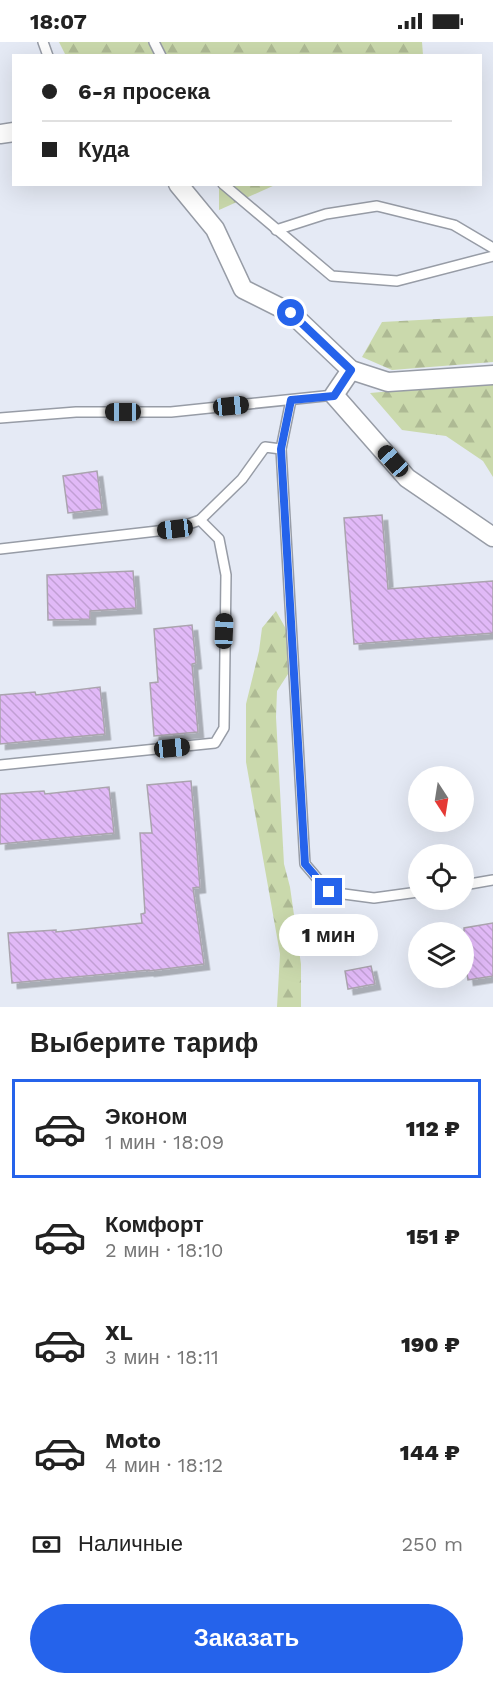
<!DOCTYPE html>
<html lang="ru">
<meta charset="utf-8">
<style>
body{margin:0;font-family:"Work Sans",sans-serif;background:#f2f2f2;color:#222;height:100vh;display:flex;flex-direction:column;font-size:22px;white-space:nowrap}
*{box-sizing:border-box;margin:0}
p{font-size:20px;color:#767676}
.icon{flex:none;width:33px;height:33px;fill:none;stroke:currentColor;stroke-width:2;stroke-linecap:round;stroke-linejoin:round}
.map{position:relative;height:965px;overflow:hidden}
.drawer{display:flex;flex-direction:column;background:#fff;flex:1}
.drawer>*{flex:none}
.top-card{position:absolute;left:12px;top:12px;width:470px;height:132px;border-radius:0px;box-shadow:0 6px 24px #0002;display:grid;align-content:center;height:132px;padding:0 30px;background:#fff}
.needle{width:39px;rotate:168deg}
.tools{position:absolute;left:408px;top:724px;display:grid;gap:12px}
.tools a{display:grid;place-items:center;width:66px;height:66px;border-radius:50%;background:#fff;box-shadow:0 6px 24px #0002;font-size:30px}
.end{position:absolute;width:27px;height:27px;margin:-14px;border:8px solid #2563eb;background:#fff;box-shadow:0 0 0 3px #fff}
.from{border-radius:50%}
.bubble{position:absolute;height:42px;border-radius:21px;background:#fff;box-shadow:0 6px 24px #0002;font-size:20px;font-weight:800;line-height:42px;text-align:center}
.car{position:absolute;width:18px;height:36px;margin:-18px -9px;border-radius:8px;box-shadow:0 0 4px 2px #0007;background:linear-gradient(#222 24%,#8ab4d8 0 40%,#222 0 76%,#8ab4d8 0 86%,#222 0)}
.top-card b{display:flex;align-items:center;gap:21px;height:57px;font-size:22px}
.top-card b+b{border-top:2px solid #e0e0e0}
.top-card i{width:15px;height:15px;background:#222}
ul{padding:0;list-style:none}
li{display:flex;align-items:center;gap:18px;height:99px;margin:0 12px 9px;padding:0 18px;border:3px solid transparent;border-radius:0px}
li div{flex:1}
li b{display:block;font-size:22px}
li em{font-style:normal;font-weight:800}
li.on{border-color:#2563eb}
li>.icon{width:54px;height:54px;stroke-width:1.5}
h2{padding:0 30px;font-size:27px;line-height:72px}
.pay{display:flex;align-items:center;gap:15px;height:66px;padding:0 30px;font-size:22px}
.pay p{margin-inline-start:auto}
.action{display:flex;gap:12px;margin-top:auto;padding:12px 30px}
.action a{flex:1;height:69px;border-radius:36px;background:#2563eb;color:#fff;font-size:24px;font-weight:800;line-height:69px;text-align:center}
.status{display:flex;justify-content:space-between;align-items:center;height:42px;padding:0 30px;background:#fff;direction:ltr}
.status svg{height:16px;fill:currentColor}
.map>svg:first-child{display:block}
.forest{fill:url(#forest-firs)}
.building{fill:url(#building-back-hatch);stroke:#aaa4ae;stroke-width:1.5;filter:url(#shadow)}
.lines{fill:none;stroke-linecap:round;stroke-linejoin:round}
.service-casing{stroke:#979ca6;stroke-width:12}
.minor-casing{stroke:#979ca6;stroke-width:21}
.service{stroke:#fff;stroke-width:9}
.minor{stroke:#fff;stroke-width:18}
.route{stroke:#2563eb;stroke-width:8}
</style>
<div class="status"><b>18:07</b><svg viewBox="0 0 49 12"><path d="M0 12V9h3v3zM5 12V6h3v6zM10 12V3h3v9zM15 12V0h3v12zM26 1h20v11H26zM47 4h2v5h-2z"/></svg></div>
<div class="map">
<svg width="493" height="965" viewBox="0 0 493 965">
<defs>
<pattern id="forest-firs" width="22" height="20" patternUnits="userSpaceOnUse" patternTransform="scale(1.5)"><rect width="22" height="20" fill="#cad9ac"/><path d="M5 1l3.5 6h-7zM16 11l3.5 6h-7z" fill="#aeba94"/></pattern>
<pattern id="building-back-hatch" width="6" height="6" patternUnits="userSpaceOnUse" patternTransform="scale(1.5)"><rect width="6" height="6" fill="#e1b9f7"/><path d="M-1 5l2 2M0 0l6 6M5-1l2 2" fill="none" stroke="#c19fd4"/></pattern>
<filter id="shadow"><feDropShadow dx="5.5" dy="5.5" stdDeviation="0" flood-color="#0004"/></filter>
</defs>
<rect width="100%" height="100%" fill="#e5eaf5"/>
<g class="forest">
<path d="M59 0H422L423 13 66 14Z"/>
<path d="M219 142 275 143 219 168Z"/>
<path d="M493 274V320L392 328 362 315 382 280Z"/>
<path d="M493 340V435L483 419 446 394 402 388 370 351Z"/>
<path d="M276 569 286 587 287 606 288 632 277 649 276 675 284 822 290 845 301 922V965H277L280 912 246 720V662L259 609 262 586Z"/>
</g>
<g class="building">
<path d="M97 429 102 467 68 471 63 434Z"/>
<path d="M382 473 388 547 493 539V591L354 602 344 476Z"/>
<path d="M133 529 136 566 90 569V577L48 578 47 533Z"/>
<path d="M192 583 196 621 192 622 198 690 154 694 150 641 158 640 154 587Z"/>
<path d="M100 645 105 692 0 702V653L35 650 36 653Z"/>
<path d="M191 739 200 845 193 846 204 922 149 929V928L12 941 8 891 56 888V890L142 881 141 872 145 871 140 791H152L147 743Z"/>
<path d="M109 745 114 791 0 802V752L44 749 45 752Z"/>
<path d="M493 881V934L468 938 464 912V886Z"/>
<path d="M371 924 375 942 348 947 345 929Z"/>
</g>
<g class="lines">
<defs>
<g id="service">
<path d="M43 0 48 14"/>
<path d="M154 0 161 14"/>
<path d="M223 142 332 234 397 239 493 214"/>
<path d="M276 188 326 172 377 164 454 183 493 206"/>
<path d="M291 358 281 407 305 822 329 850 374 856 418 850"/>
<path d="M0 376 76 370H171L334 353"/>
<path d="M0 507 175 487 200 478 242 437 265 405 281 407"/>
<path d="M0 723 215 701 224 686 226 533 219 497 200 478"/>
<path d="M464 843 493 838"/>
</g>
<g id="minor">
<path d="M0 92 14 90"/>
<path d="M178 142 215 187 243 247 291 271 351 328 388 340 493 333"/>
<path d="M351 328 334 353 407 436 493 495"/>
</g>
</defs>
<use href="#service" class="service-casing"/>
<use href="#minor" class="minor-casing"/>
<use href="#service" class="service"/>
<use href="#minor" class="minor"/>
</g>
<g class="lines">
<path class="route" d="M291 271 351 328 334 354 291 358 281 407 305 822 329 850"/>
</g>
</svg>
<div class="tools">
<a><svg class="needle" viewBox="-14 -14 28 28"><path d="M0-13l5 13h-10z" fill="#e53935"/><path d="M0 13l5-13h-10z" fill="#767676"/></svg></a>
<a><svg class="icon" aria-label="locate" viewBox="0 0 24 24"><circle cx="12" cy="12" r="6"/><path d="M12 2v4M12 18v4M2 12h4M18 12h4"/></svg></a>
<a><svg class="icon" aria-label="layers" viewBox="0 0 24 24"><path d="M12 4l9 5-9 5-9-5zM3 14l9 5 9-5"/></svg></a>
</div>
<i class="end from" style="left:291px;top:271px"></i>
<i class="end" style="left:329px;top:850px"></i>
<div class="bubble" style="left:279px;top:872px;width:99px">1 мин</div>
<i class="car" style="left:231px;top:364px;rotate:84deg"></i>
<i class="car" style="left:123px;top:370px;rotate:270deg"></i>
<i class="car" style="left:393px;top:419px;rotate:318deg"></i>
<i class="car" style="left:175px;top:487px;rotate:263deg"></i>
<i class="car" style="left:224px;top:589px;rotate:2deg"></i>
<i class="car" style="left:172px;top:706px;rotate:84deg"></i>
<div class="top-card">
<b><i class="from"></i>6-я просека</b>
<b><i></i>Куда</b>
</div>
</div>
<section class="drawer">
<h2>Выберите тариф</h2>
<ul>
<li class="on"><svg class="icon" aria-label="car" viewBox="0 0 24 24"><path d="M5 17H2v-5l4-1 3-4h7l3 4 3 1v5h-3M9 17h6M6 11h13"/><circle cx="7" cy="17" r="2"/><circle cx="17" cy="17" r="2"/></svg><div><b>Эконом</b><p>1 мин · 18:09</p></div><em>112 ₽</em></li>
<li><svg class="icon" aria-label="car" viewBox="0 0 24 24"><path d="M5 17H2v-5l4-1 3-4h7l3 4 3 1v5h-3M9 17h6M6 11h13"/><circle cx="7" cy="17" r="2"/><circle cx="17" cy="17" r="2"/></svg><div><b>Комфорт</b><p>2 мин · 18:10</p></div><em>151 ₽</em></li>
<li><svg class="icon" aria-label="car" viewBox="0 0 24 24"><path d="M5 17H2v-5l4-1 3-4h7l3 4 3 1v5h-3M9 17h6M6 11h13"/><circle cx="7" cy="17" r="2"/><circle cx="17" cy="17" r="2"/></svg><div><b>XL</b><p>3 мин · 18:11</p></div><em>190 ₽</em></li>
<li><svg class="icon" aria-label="car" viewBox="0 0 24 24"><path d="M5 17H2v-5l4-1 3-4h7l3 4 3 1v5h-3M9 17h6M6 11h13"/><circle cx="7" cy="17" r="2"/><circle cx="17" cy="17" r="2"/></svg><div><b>Moto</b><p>4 мин · 18:12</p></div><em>144 ₽</em></li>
</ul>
<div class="pay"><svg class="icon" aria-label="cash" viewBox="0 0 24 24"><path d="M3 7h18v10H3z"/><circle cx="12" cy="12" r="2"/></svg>Наличные<p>250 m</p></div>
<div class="action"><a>Заказать</a></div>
</section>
